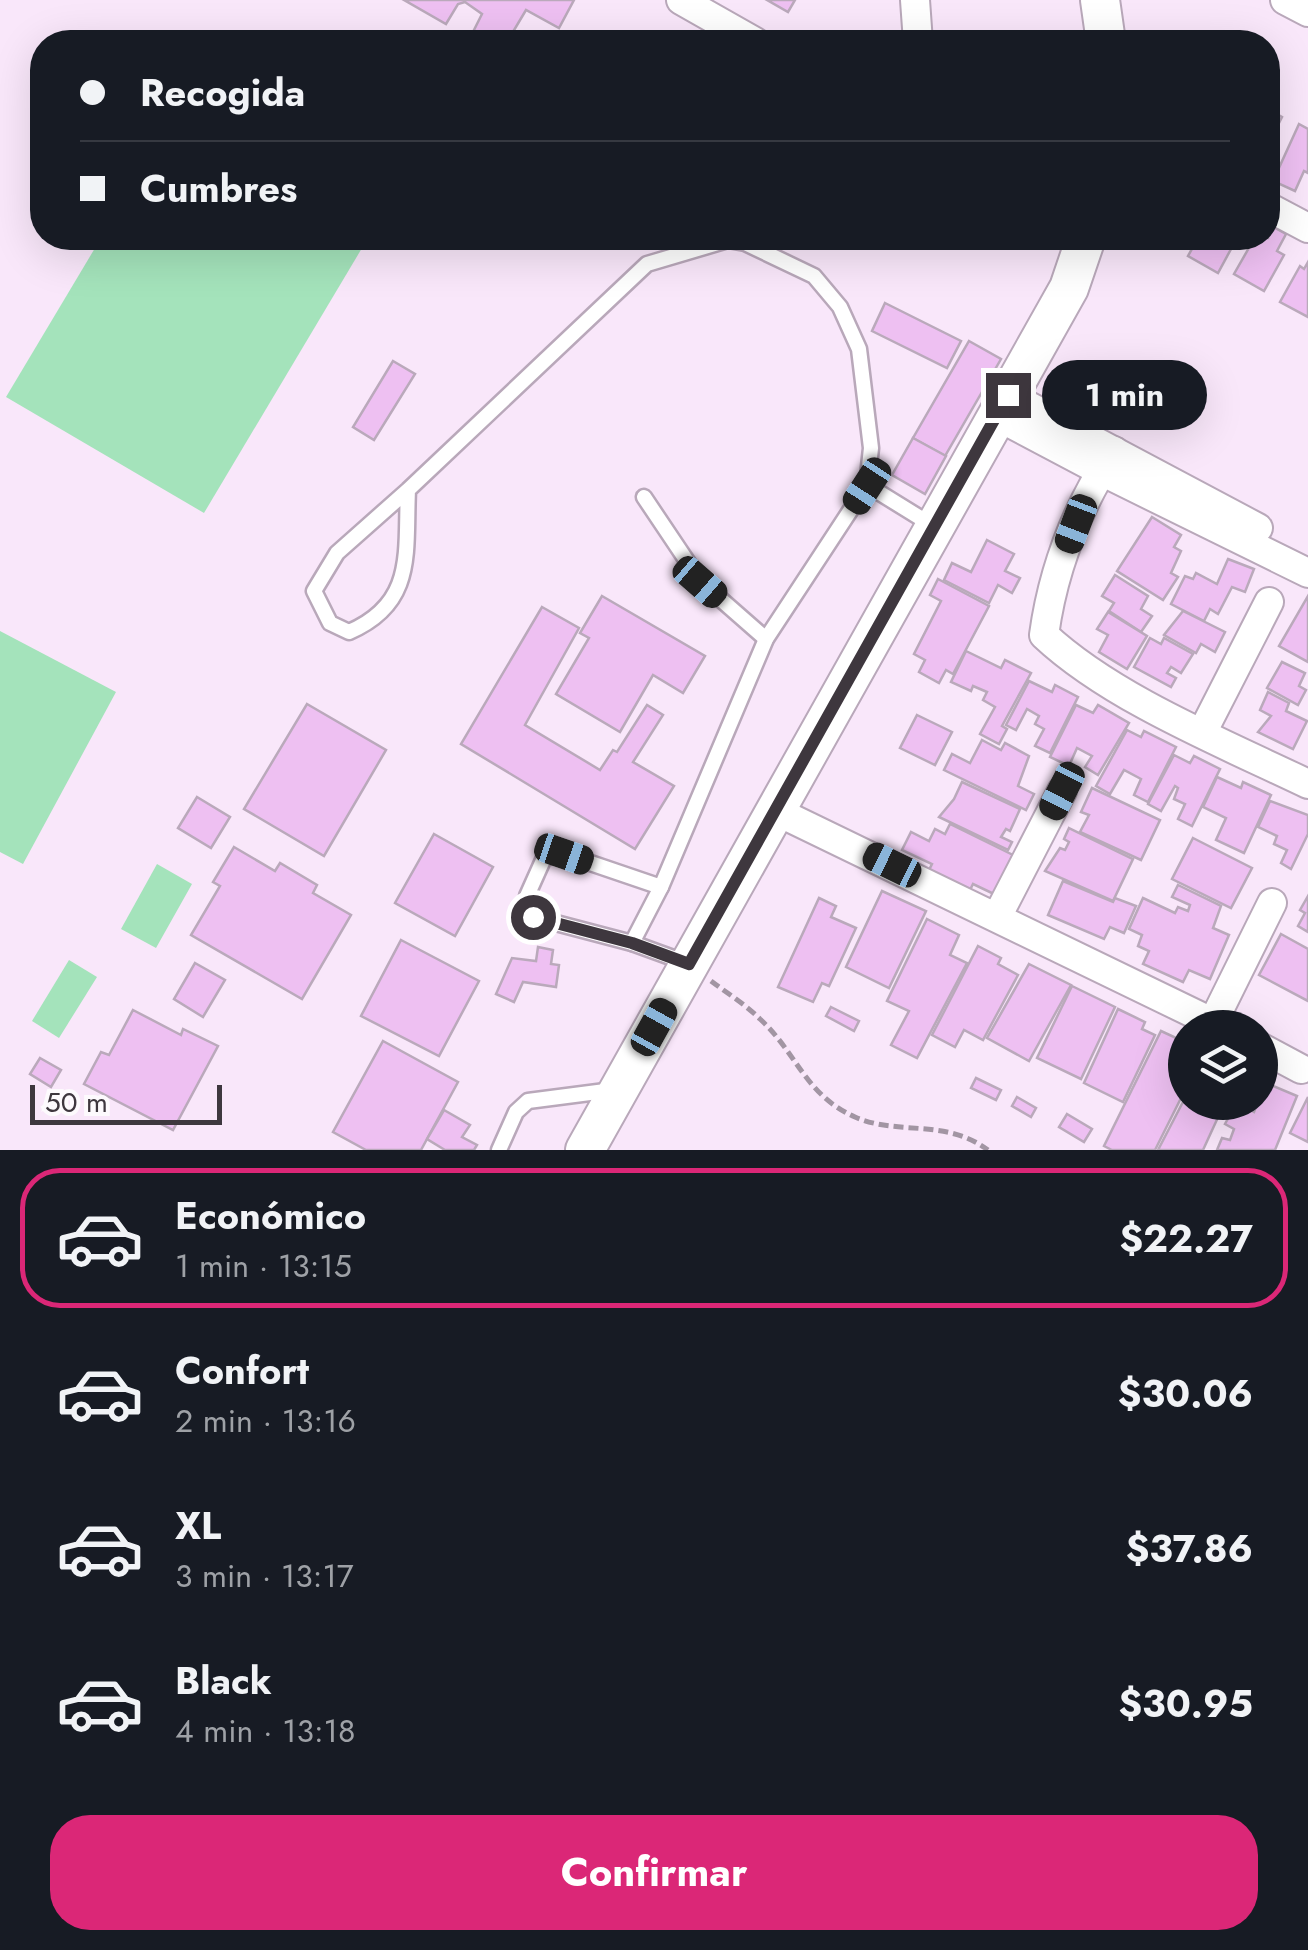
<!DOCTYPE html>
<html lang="es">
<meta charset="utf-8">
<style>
body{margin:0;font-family:Jost,sans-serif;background:#20242c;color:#f1f3f6;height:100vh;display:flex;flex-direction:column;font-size:38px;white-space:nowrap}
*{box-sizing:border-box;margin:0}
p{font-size:32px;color:#9ea1a6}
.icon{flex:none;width:55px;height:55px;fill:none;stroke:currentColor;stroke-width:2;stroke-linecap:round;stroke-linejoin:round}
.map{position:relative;height:1150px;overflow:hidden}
.panel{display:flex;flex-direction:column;background:#171b24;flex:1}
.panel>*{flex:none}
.top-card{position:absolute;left:30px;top:30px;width:1250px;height:220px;border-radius:40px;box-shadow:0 10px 40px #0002;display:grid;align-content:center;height:220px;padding:0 50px;background:#171b24}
.fabs{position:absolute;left:1168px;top:1010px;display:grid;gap:20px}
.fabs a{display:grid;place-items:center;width:110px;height:110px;border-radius:50%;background:#171b24;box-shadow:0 10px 40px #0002;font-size:50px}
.scale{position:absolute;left:30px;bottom:25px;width:192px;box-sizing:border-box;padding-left:10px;border:5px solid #3e373e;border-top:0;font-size:28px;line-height:35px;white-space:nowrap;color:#3e373e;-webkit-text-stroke:8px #fdfafd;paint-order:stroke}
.end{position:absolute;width:45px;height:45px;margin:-22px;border:12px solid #3e373e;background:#fff;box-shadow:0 0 0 5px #fff}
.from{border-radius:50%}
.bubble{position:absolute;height:70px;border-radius:35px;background:#171b24;box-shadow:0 10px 40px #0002;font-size:32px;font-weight:700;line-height:70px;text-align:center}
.car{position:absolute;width:30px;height:60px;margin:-30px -15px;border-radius:12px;box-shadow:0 0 8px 2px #0007;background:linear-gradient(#222 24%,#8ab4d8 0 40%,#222 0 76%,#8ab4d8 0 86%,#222 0)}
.top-card b{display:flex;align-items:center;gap:35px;height:95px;font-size:38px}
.top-card b+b{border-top:2px solid #363941}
.top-card i{width:25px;height:25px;background:#f1f3f6}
ul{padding:18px 0 0;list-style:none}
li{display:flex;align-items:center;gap:30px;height:140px;margin:0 20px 15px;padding:0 30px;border:5px solid transparent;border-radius:40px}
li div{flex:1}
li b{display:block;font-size:38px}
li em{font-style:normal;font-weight:700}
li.active{border-color:#db2777}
li>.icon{width:90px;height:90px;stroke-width:1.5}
.cta{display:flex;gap:20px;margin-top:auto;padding:20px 50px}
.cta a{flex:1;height:115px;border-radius:40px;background:#db2777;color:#fff;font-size:40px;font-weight:700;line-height:115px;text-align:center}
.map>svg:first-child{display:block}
.grass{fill:#a4e3bb}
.building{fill:#eec0f2;stroke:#baa9bb;stroke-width:2.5}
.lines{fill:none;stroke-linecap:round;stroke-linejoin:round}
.lane-casing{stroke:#b9a8ba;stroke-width:19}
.street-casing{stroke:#b9a8ba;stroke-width:32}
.secondary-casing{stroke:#b9a8ba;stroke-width:42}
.path{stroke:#a295a3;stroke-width:5;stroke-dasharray:10 5;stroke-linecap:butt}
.lane{stroke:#fff;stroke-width:14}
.street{stroke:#fff;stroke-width:28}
.secondary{stroke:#fff;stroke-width:38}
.route{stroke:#3e373e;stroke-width:12}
</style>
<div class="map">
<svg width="1308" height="1150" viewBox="0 0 1308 1150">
<rect width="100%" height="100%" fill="#f9e7fa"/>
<g class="grass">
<path d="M101 238H368L204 513 6 397Z"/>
<path d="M0 631 116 692 23 864 0 852Z"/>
<path d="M157 864 192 884 156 948 121 929Z"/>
<path d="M69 960 97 977 59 1038 32 1021Z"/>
</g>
<g class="building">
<path d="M404 0H574L559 28 526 10 507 42H478L470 38 482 14 465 2 458 4 446 24Z"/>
<path d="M767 0H795L788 12Z"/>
<path d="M1268 109 1282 117 1268 145Z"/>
<path d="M1299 124 1308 129V173L1304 171 1295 191 1273 181Z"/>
<path d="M1268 224 1286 234 1277 251 1284 255 1264 291 1234 274 1254 239 1259 242 1261 238H1268Z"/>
<path d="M1198 238H1237L1218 273 1188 256Z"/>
<path d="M1308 262V317L1280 302 1300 266 1304 269Z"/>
<path d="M885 303 961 341 947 368 872 331Z"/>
<path d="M969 341 1001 359 945 456 913 438Z"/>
<path d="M393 361 415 374 374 440 353 427Z"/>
<path d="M913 438 946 456 925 494 892 475Z"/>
<path d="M1152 517 1181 535 1174 547 1181 551 1171 573 1178 577 1163 600 1117 571Z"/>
<path d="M987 540 1014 554 1005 571 1020 578 1012 593 998 585 989 603 944 580 952 563 971 572Z"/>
<path d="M1228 559 1254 569 1245 592 1232 587 1218 614 1210 609 1204 621 1171 604 1185 576 1193 579 1196 573 1217 584Z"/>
<path d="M1115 575 1148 596 1141 609 1152 616 1141 632 1109 611 1114 603 1102 596Z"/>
<path d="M938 579 989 606 953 674 946 670 939 683 919 672 925 660 914 654 941 601 930 595Z"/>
<path d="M602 596 705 656 683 693 653 675 620 732 556 694 589 638 580 633Z"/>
<path d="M1308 596V662L1279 646Z"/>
<path d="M542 607 579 628 525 725 600 770 613 750 617 752 647 705 663 715 633 762 674 786 635 849 461 744Z"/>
<path d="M1183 611 1225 632 1215 652 1201 644 1196 653 1164 635Z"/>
<path d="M1108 612 1147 636 1127 669 1099 652 1108 635 1097 629Z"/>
<path d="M1150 638 1161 644 1164 638 1193 654 1181 673 1171 667 1167 673 1176 678 1171 687 1134 667Z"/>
<path d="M966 651 1001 668 1005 660 1031 673 1002 726 1007 729 999 744 980 734 995 707 983 700 987 692 973 686 971 691 951 682Z"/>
<path d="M1282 662 1305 673 1299 686 1306 690 1298 705 1267 688Z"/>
<path d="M1029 681 1052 692 1055 685 1078 697 1050 753 1035 746 1044 729 1035 724 1039 716 1027 709 1016 730 1006 725Z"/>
<path d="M1268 692 1289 703 1286 711 1307 721 1293 749 1258 732 1271 716 1260 710Z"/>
<path d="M307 704 386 750 324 856 244 809Z"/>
<path d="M1076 705 1093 713 1098 705 1129 723 1098 775 1085 767 1092 756 1077 748 1069 766 1050 757Z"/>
<path d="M917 715 952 732 935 765 900 748Z"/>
<path d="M1127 730 1141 737 1144 731 1176 747 1148 802 1134 795 1141 779 1124 770 1110 794 1096 786Z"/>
<path d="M982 740 1001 750 1005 743 1029 756 1018 786 1034 794 1026 810 944 770 952 754 970 763Z"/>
<path d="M1174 755 1190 763 1194 756 1220 769 1192 826 1178 819 1185 804 1174 799 1178 788 1175 786 1161 811 1148 804Z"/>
<path d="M1217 777 1241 788 1243 782 1271 795 1244 853 1216 840 1226 818 1203 807Z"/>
<path d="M962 782 1020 809 1010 831 1006 829 1001 837 1012 842 1008 850 939 817 954 799Z"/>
<path d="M1092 788 1160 820 1141 860 1080 832 1089 815 1081 812Z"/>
<path d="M197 797 230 817 211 848 178 828Z"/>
<path d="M1270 801 1308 815V834L1291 869 1281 863 1287 850 1274 844 1277 836 1258 827Z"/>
<path d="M950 824 1013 855 994 894 973 884 969 892 928 872 932 864 902 850 911 832 929 841 935 829 945 834Z"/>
<path d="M1069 828 1133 859 1113 901 1045 871 1060 848 1065 850 1069 842 1064 839Z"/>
<path d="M434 834 493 867 455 936 395 903Z"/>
<path d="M1193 838 1252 868 1231 908 1172 879Z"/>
<path d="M234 847 275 871 280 863 317 885 313 893 351 915 302 999 191 935 220 886 213 882Z"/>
<path d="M1063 881 1113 902 1115 898 1136 906 1124 933 1110 927 1104 939 1048 915Z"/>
<path d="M1178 885 1221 906 1213 928 1229 935 1210 979 1189 970 1183 982 1143 964 1149 951 1138 946 1142 935 1129 929 1143 898 1175 913 1178 907 1188 911 1190 905 1172 897Z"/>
<path d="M882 891 926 911 889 988 846 967Z"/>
<path d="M1308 896V932L1298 926 1305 913 1300 910Z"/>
<path d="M819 898 836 906 831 917 856 928 829 986 822 983 813 1002 778 987Z"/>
<path d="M927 919 959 935 950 955 967 963 917 1058 891 1045 909 1011 887 1001Z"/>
<path d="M1281 934 1308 949V1001L1259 975Z"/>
<path d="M401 940 479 981 439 1056 361 1016Z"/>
<path d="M978 946 1001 958 998 964 1018 975 983 1040 964 1030 955 1047 932 1035Z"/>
<path d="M538 947 553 950 551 964 559 965 556 987 523 982 514 1002 496 994 512 958 536 961Z"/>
<path d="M195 963 225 980 203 1017 174 999Z"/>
<path d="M1029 964 1071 985 1029 1061 987 1038Z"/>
<path d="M1072 986 1115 1007 1081 1079 1037 1058Z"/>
<path d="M831 1007 859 1021 854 1031 826 1016Z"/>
<path d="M1118 1009 1145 1022 1142 1029 1155 1035 1123 1102 1084 1083Z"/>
<path d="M133 1010 181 1035 183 1029 218 1046 173 1130 84 1084 101 1052 109 1055Z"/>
<path d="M1161 1031 1185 1042V1090L1155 1150H1112L1104 1146Z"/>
<path d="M383 1041 458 1082 421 1150H366L333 1132Z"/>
<path d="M40 1058 61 1070 51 1087 30 1074Z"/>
<path d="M976 1078 1001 1090 996 1100 971 1088Z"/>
<path d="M1266 1083 1297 1096 1275 1150H1217L1222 1138 1230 1140 1234 1129 1225 1124 1237 1102 1254 1112Z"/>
<path d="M1017 1097 1036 1108 1031 1117 1012 1106Z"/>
<path d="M1308 1097V1142L1290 1133Z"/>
<path d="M1185 1098V1102H1225L1203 1150H1158Z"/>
<path d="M444 1110 470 1125 462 1137 477 1145 474 1150H445L427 1139Z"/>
<path d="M1067 1114 1092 1129 1084 1142 1059 1127Z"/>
</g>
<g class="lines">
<defs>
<g id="lane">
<path d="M408 490C405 552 416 603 349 632L330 623 314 591 337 553 408 490 647 264 728 240 745 243 814 276 840 307 859 349 871 448 867 485 935 527"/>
<path d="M644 497 701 582 766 639"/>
<path d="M632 943 533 917 527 896 544 858 564 854 661 887"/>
<path d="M687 963 632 943 661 887 766 639 867 485"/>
<path d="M499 1150 516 1112 528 1101 613 1090"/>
</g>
<g id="street">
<path d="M681 0 755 42"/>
<path d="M915 0 918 42"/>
<path d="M1285 0 1308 12"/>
<path d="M1268 207 1308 228"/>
<path d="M1008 395 1258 528"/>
<path d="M997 416 1101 471 1308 573"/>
<path d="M1114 451C1078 506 1053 569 1044 635 1111 698 1225 744 1308 784"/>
<path d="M1202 733 1269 602"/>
<path d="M774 810 1224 1028"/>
<path d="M997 917 1062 791"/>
<path d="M1213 1022 1272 903"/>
<path d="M1260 1047 1301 1069"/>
</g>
<g id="secondary">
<path d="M1100 0 1106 42"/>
<path d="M585 1150 1069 288 1086 238"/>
</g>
</defs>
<use href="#lane" class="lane-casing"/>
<use href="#street" class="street-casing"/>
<use href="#secondary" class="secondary-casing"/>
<path class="path" d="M711 981C727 993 746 1005 760 1019 797 1053 805 1095 855 1117 898 1136 945 1118 988 1150"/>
<use href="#lane" class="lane"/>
<use href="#street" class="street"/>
<use href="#secondary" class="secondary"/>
</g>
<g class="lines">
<path class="route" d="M533 917 632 943 689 964 1008 395"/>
</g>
</svg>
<div class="fabs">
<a><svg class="icon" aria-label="layers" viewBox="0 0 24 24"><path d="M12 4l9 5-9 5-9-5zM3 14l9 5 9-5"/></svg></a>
</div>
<div class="scale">50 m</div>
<i class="end from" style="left:533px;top:917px"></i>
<i class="end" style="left:1008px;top:395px"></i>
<div class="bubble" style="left:1042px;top:360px;width:165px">1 min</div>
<i class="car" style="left:867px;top:486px;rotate:213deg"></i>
<i class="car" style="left:1076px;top:524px;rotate:201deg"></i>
<i class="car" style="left:700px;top:582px;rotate:131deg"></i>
<i class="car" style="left:1062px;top:791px;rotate:207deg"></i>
<i class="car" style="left:564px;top:854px;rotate:109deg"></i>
<i class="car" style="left:892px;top:865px;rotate:296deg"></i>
<i class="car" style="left:654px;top:1027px;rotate:29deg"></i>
<div class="top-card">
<b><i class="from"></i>Recogida</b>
<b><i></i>Cumbres</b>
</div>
</div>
<section class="panel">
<ul>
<li class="active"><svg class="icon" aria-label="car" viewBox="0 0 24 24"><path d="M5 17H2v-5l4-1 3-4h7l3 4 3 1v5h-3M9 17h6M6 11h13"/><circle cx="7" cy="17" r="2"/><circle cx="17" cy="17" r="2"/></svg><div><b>Económico</b><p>1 min · 13:15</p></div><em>$22.27</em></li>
<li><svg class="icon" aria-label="car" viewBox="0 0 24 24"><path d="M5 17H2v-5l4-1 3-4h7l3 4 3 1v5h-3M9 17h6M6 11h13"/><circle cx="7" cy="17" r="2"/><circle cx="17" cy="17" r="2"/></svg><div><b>Confort</b><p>2 min · 13:16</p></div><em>$30.06</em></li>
<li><svg class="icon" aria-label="car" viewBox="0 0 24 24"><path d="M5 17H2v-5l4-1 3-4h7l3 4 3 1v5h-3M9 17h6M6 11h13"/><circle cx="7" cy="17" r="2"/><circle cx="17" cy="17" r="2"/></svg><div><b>XL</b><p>3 min · 13:17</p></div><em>$37.86</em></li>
<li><svg class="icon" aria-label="car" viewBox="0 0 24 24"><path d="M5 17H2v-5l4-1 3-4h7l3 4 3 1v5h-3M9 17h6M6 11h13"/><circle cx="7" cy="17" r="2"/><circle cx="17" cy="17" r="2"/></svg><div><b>Black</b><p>4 min · 13:18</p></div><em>$30.95</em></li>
</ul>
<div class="cta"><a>Confirmar</a></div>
</section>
